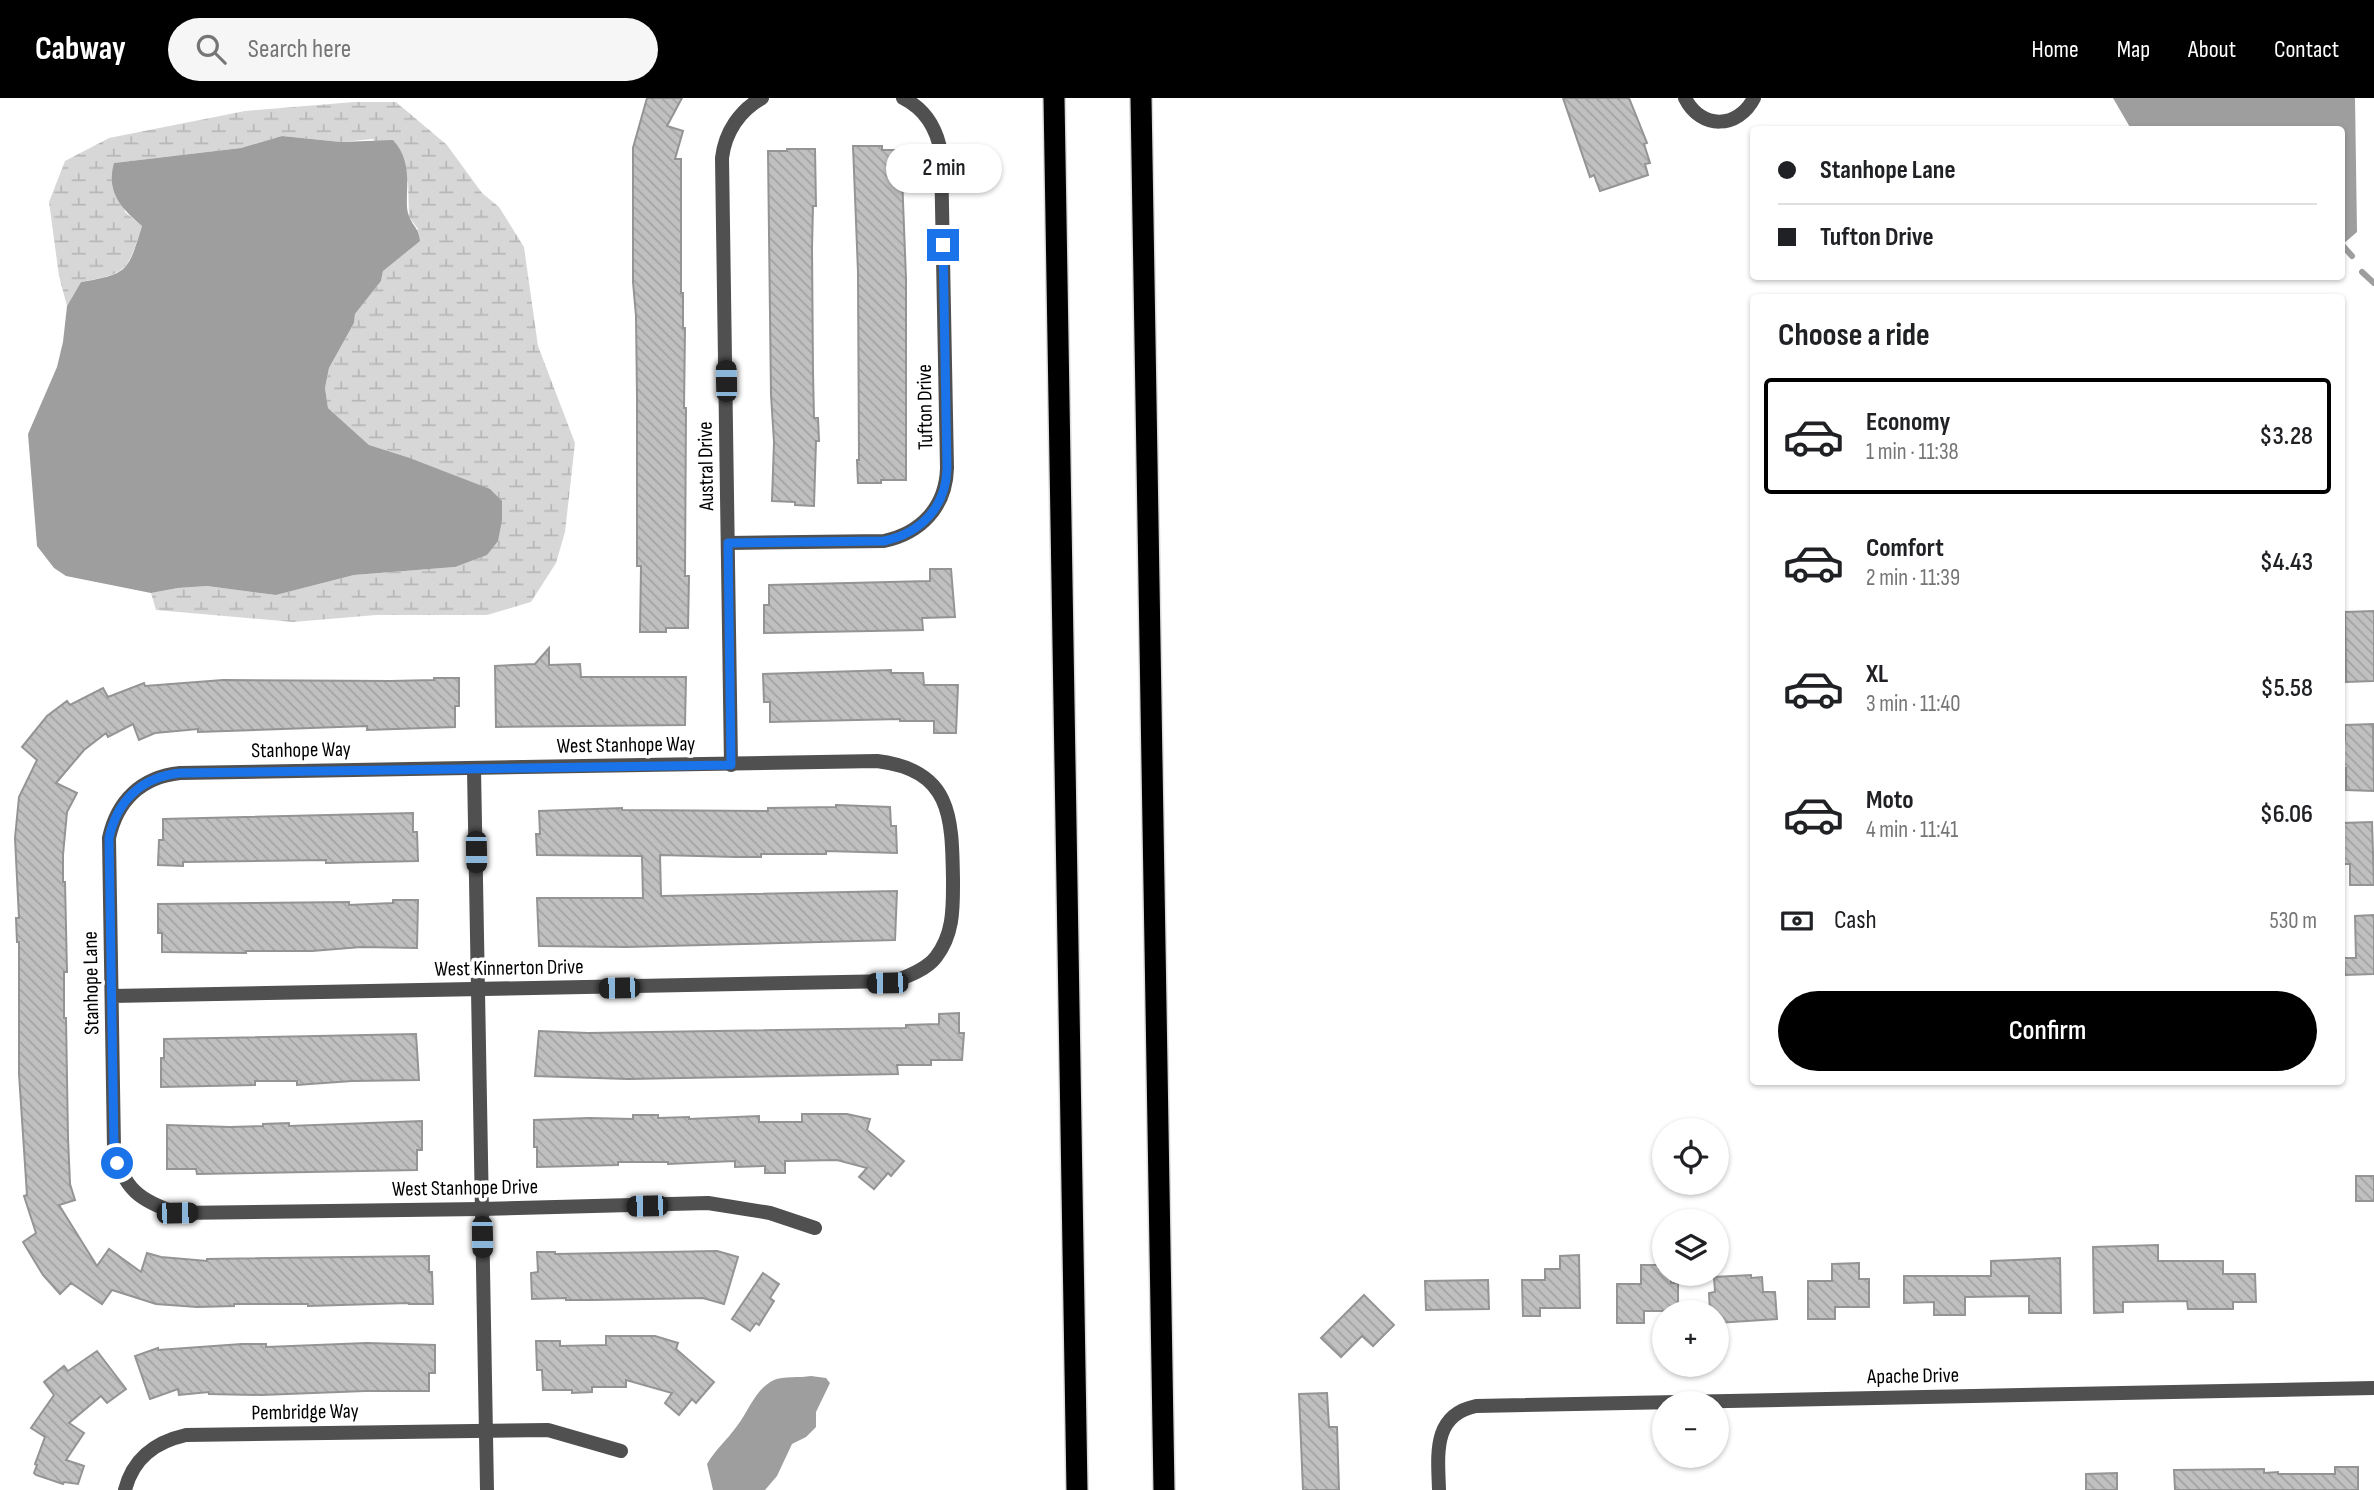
<!DOCTYPE html>
<meta charset="utf-8">
<style>
body{margin:0;font-family:"Sofia Sans Condensed",sans-serif;background:#f6f6f6;color:#202124;height:100vh;display:flex;flex-direction:column;font-size:26px;white-space:nowrap}
*{box-sizing:border-box;margin:0}
p{font-size:23px;color:#757577}
.icon{flex:none;width:38px;height:38px;fill:none;stroke:currentColor;stroke-width:2;stroke-linecap:round;stroke-linejoin:round}
.map{position:relative;flex:1;overflow:hidden}
.panel{position:absolute;left:1750px;top:196px;width:595px;height:791px;display:flex;flex-direction:column;background:#fff;border-radius:7px;box-shadow:0 2px 5px #0004}
.panel>*{flex:none}
.top-card{position:absolute;left:1750px;top:28px;width:595px;height:154px;border-radius:7px;box-shadow:0 2px 5px #0004;display:grid;align-content:center;height:154px;padding:0 28px;background:#fff}
.fabs{position:absolute;left:1652px;top:1020px;display:grid;gap:14px}
.fabs a{display:grid;place-items:center;width:77px;height:77px;border-radius:50%;background:#fff;box-shadow:0 2px 5px #0004;font-size:35px}
.end{position:absolute;width:32px;height:32px;margin:-16px;border:9px solid #1a73e8;background:#fff;box-shadow:0 0 0 4px #fff}
.from{border-radius:50%}
.bubble{position:absolute;height:49px;border-radius:24px;background:#fff;box-shadow:0 2px 5px #0004;font-size:23px;font-weight:600;line-height:49px;text-align:center}
.car{position:absolute;width:21px;height:42px;margin:-21px -10px;border-radius:9px;box-shadow:0 0 5px 2px #0007;background:linear-gradient(#222 24%,#8ab4d8 0 40%,#222 0 76%,#8ab4d8 0 86%,#222 0)}
.top-card b{display:flex;align-items:center;gap:24px;height:66px;font-size:26px}
.top-card b+b{border-top:2px solid #e0e0e0}
.top-card i{width:18px;height:18px;background:#202124}
ul{padding:0;list-style:none}
li{display:flex;align-items:center;gap:21px;height:116px;margin:0 14px 10px;padding:0 14px;border:4px solid transparent;border-radius:7px}
li div{flex:1}
li b{display:block;font-size:26px}
li em{font-style:normal;font-weight:600}
li.current{border-color:#000}
li>.icon{width:63px;height:63px;stroke-width:1.5}
h2{padding:0 28px;font-size:32px;line-height:84px}
.pay{display:flex;align-items:center;gap:18px;height:77px;padding:0 28px;font-size:26px}
.pay p{margin-inline-start:auto}
.primary-button{display:flex;gap:14px;margin-top:auto;padding:14px 28px}
.primary-button a{flex:1;height:80px;border-radius:42px;background:#000;color:#fff;font-size:28px;font-weight:600;line-height:80px;text-align:center}
header{display:flex;align-items:center;gap:42px;box-sizing:border-box;height:98px;padding:0 35px;background:#000;color:#fff}
header strong{font-size:33px}
nav{display:flex;gap:38px;margin-inline-start:auto;font-size:24px}
.search{width:490px;height:63px;background:#f6f6f6;display:flex;align-items:center;gap:18px;box-sizing:border-box;padding:0 24px;border-radius:38px;color:#757577;font-size:26px}
.map>svg:first-child{display:block}
.wetland{fill:url(#wetland-marsh)}
.water{fill:#9e9e9e}
.lines{fill:none;stroke-linecap:round;stroke-linejoin:round}
.stream{stroke:#9e9e9e;stroke-width:6}
.building{fill:url(#building-back-hatch);stroke:#949494;stroke-width:2}
.motorway-casing{stroke:#dbdbdb;stroke-width:24}
.minor{stroke:#505050;stroke-width:14}
.motorway{stroke:#000;stroke-width:21}
.route{stroke:#1a73e8;stroke-width:9}
.labels{text-anchor:middle;dominant-baseline:central;stroke-width:7;stroke-linejoin:round;paint-order:stroke}
.street-label{font-size:21px;fill:#000;stroke:#fff}
</style>
<header>
<strong>Cabway</strong>
<div class="search"><svg class="icon" aria-label="search" viewBox="0 0 24 24"><circle cx="10" cy="10" r="6"/><path d="M15 15l6 6"/></svg>Search here</div>
<nav><a>Home</a><a>Map</a><a>About</a><a>Contact</a></nav>
</header>
<div class="map">
<svg width="2374" height="1392" viewBox="0 0 2374 1392">
<defs>
<pattern id="wetland-marsh" width="20" height="14" patternUnits="userSpaceOnUse" patternTransform="scale(1.75)"><rect width="20" height="14" fill="#d7d7d7"/><path d="M1 5h8M5 5V1M11 12h8M15 12V8" fill="none" stroke="#b7b7b7"/></pattern>
<pattern id="building-back-hatch" width="6" height="6" patternUnits="userSpaceOnUse" patternTransform="scale(1.75)"><rect width="6" height="6" fill="#c0c0c0"/><path d="M-1 5l2 2M0 0l6 6M5-1l2 2" fill="none" stroke="#a3a3a3"/></pattern>
</defs>
<rect width="100%" height="100%" fill="#fff"/>
<path class="wetland" d="M354 4H396L447 47 482 95 499 109 524 149 538 248 575 345 565 434 556 465 531 504 487 517H376L293 524 156 512 151 495 178 490 207 488 276 497 354 477 455 469 407 359 369 347 328 310 325 290 329 270 354 225 355 216 381 183 383 173 418 131 409 119 408 84 373 41 341 44 282 38 241 50 114 65 125 114 142 128C127 173 129 175 81 184L67 208 59 178 49 104 65 63 109 40 245 13Z"/>
<g class="water">
<path d="M2113 0H2355L2357 134 2342 147V32L2131 31Z"/>
<path d="M282 38 341 44 393 42C407 57 408 75 407 95 407 102 406 111 409 118 413 129 418 128 420 143L383 173 381 183 355 216 354 225 329 270 325 290 328 310 369 347 407 359 490 391 502 403V422L498 443 487 457 455 469 354 477 276 497 207 488 178 490 151 495 66 478 54 470 37 448 28 336 57 269 63 244 67 208 81 184C129 176 128 173 142 128 121 110 106 94 114 65L241 50Z"/>
<path d="M811 1278 826 1280 830 1285 816 1314V1329L806 1339 792 1346 777 1378 765 1392H713L707 1366C715 1352 727 1342 737 1328 749 1313 755 1291 774 1282 783 1278 800 1280 811 1278Z"/>
</g>
<g class="lines">
<g class="stream">
<path d="M2343 148 2352 158"/>
<path d="M2362 174 2374 185"/>
</g>
</g>
<g class="building">
<path d="M647 0H682L667 28 683 33 675 61H681V195H683V230H685L684 310H686L685 478H689L688 530H666V534H640L641 468H637V298L636 218 633 184V50Z"/>
<path d="M1563 0H1629L1647 45 1644 46 1650 65 1645 66 1648 77 1600 93 1594 77 1590 79Z"/>
<path d="M853 48H882V52H901L906 181V382H881V385H858L857 362H859L858 174Z"/>
<path d="M787 51H815L816 108H813L812 150 813 274 814 320H818L819 343H816L814 408 795 407V404L772 403 774 344 771 297 768 53H787Z"/>
<path d="M930 471H951L955 519 922 520 923 532 764 535V507H769V487L930 483Z"/>
<path d="M2374 513V583L2346 584 2345 514Z"/>
<path d="M549 550V567L580 566 581 579H686L685 627 496 629 495 568 535 566Z"/>
<path d="M891 572V575H923L924 587H958L956 635H934V623H900V621L770 624V604H764L763 576Z"/>
<path d="M434 580H459V608H455V629L367 632V628L198 634V631L155 635 139 642 133 626 108 639 106 635 84 652 56 685 77 695 67 714 63 757V784H65L67 874H64V920H66L68 1040 70 1086 75 1102 59 1107 97 1168 109 1151 141 1174 147 1155 161 1159 207 1163V1161L429 1158V1174H432L433 1206H409V1205L308 1208V1206H234V1208L197 1209 156 1206 112 1192 102 1206 71 1185 60 1196 43 1177 23 1144 36 1135 24 1098 27 1097 19 976V844H17L16 820H19L15 740 19 699 37 662 22 649 47 618 67 603 70 607 103 590 108 599 144 585 145 588 223 582 391 583 434 582Z"/>
<path d="M2373 626 2374 693 2346 692V670H2342V642H2345V627Z"/>
<path d="M836 707 890 709 891 728H896L897 755 826 753V756H761V759H736L660 757 661 798 897 793 895 842 626 849 539 848 537 800H643L642 758 537 757 536 736H540L539 713 622 710V712L768 713V710L836 709Z"/>
<path d="M413 715V734H417L418 763 326 765V762L183 764V768L158 767 159 742H163V721Z"/>
<path d="M2372 724 2374 787H2350V766H2342V725Z"/>
<path d="M393 802H418L417 850 361 849 312 853H246V855L162 854V835H158V806L349 804V807L393 805Z"/>
<path d="M2374 817V876L2345 877 2344 860H2356L2355 818Z"/>
<path d="M959 915V935H964L962 962H931V967H897L898 976 628 981 535 978 539 933 588 935 906 930V927L939 926V916Z"/>
<path d="M416 936 419 982 352 983 297 987V983H255V987L161 989V960H164V941Z"/>
<path d="M802 1016H847L870 1021 867 1032 904 1063 891 1078 888 1075 874 1091 859 1079 867 1070 837 1062 785 1063V1075H765V1068L735 1069V1063L668 1066V1064H618V1067L537 1069V1049H534V1022L589 1020 633 1021V1017H658V1020L689 1019V1021L759 1018V1024H802Z"/>
<path d="M422 1023V1052H417V1072L197 1076 196 1071H167V1027L230 1029 263 1028V1026L289 1025V1028Z"/>
<rect x="2356" y="1078" width="18" height="25"/>
<path d="M2158 1147V1163H2223V1176H2255L2256 1204H2233V1211H2188L2187 1203 2123 1204V1214L2094 1215 2093 1149Z"/>
<path d="M717 1153 738 1159 724 1206 703 1200 592 1202H566V1200L532 1201 531 1175 538 1174 537 1154H555V1156Z"/>
<path d="M1579 1157 1580 1210H1540V1218H1523L1522 1182H1545V1171H1560V1158Z"/>
<path d="M2060 1160 2061 1215H2029V1198L1965 1199V1217H1934V1204L1904 1205V1178H1991V1163Z"/>
<path d="M1859 1165V1181H1869V1209H1835V1221H1808V1183H1832V1166Z"/>
<path d="M1641 1167H1659V1171H1664V1176H1671V1185H1678V1213H1644V1225H1617V1186H1641Z"/>
<path d="M763 1175 779 1186 770 1200 774 1203 759 1227 756 1225 750 1233 732 1221Z"/>
<path d="M1751 1177V1180L1762 1179 1763 1194H1775L1777 1221 1717 1225V1214H1710L1709 1195 1715 1194 1714 1179Z"/>
<path d="M1488 1182 1489 1211 1426 1212 1425 1183Z"/>
<path d="M1364 1197 1394 1227 1373 1248 1362 1238 1341 1259 1321 1240Z"/>
<path d="M606 1238H655L678 1245 676 1251 714 1284 696 1305 692 1301 679 1317 665 1305 672 1295 626 1282V1289H592V1294L572 1295V1292H543L542 1272H537L536 1243H560V1248L606 1247Z"/>
<path d="M367 1245 435 1247V1275H429V1293H365L261 1297 209 1296V1294L179 1297 178 1291 150 1301 135 1258 158 1250V1252L242 1246H266V1249Z"/>
<path d="M97 1253 126 1291 107 1305 101 1298 69 1325 84 1335 66 1362 84 1368 78 1386 64 1384 63 1386 36 1377 34 1375 37 1367 35 1366 45 1339 31 1330 54 1297 44 1284 64 1268 68 1273Z"/>
<path d="M1327 1295 1329 1329H1337L1339 1392H1303L1299 1296Z"/>
<path d="M2335 1369H2358V1392H2175L2174 1372 2264 1371V1375L2278 1374V1376H2335Z"/>
<path d="M2117 1375V1392H2086V1376Z"/>
</g>
<g class="lines">
<defs>
<g id="motorway">
<path d="M1054 0 1077 1392"/>
<path d="M1141 0 1164 1392"/>
</g>
</defs>
<use href="#motorway" class="motorway-casing"/>
<g class="minor">
<path d="M1685 0C1701 32 1738 31 1754 0"/>
<path d="M728 445 884 443C921 435 946 409 947 370L941 55C937 31 925 11 903 0"/>
<path d="M731 667 722 60C725 34 740 12 762 0"/>
<path d="M474 671 487 1392"/>
<path d="M112 898 895 883C909 878 927 871 936 859 954 835 953 810 953 782 952 719 952 672 877 663L180 675C141 679 117 703 109 740L114 1050C123 1091 140 1103 177 1115L481 1111 708 1105 770 1115 815 1130"/>
<path d="M125 1392C133 1360 155 1344 186 1337L548 1332 621 1353"/>
<path d="M1439 1392C1438 1357 1432 1317 1476 1308L2374 1290"/>
</g>
<use href="#motorway" class="motorway"/>
</g>
<g class="lines">
<path class="route" d="M117 1065 114 1050 109 740C117 703 141 679 180 675L731 667 728 445 884 443C921 435 946 409 947 370L943 147"/>
</g>
<g class="labels">
<g class="street-label">
<text transform="translate(925 309) rotate(-91)">Tufton Drive</text>
<text transform="translate(706 368) rotate(-91)">Austral Drive</text>
<text transform="translate(626 647) rotate(-1)">West Stanhope Way</text>
<text transform="translate(301 652) rotate(-1)">Stanhope Way</text>
<text transform="translate(509 870) rotate(-1)">West Kinnerton Drive</text>
<text transform="translate(91 885) rotate(-91)">Stanhope Lane</text>
<text transform="translate(465 1090) rotate(-1)">West Stanhope Drive</text>
<text transform="translate(1913 1278) rotate(-1)">Apache Drive</text>
<text transform="translate(305 1314) rotate(-1)">Pembridge Way</text>
</g>
</g>
</svg>
<div class="fabs">
<a><svg class="icon" aria-label="locate" viewBox="0 0 24 24"><circle cx="12" cy="12" r="6"/><path d="M12 2v4M12 18v4M2 12h4M18 12h4"/></svg></a>
<a><svg class="icon" aria-label="layers" viewBox="0 0 24 24"><path d="M12 4l9 5-9 5-9-5zM3 14l9 5 9-5"/></svg></a>
<a>+</a>
<a>−</a>
</div>
<i class="end from" style="left:117px;top:1065px"></i>
<i class="end" style="left:943px;top:147px"></i>
<div class="bubble" style="left:886px;top:46px;width:116px">2 min</div>
<i class="car" style="left:726px;top:283px;rotate:359deg"></i>
<i class="car" style="left:476px;top:754px;rotate:179deg"></i>
<i class="car" style="left:887px;top:885px;rotate:269deg"></i>
<i class="car" style="left:619px;top:890px;rotate:269deg"></i>
<i class="car" style="left:647px;top:1108px;rotate:269deg"></i>
<i class="car" style="left:177px;top:1115px;rotate:89deg"></i>
<i class="car" style="left:482px;top:1139px;rotate:179deg"></i>
<div class="top-card">
<b><i class="from"></i>Stanhope Lane</b>
<b><i></i>Tufton Drive</b>
</div>
<section class="panel">
<h2>Choose a ride</h2>
<ul>
<li class="current"><svg class="icon" aria-label="car" viewBox="0 0 24 24"><path d="M5 17H2v-5l4-1 3-4h7l3 4 3 1v5h-3M9 17h6M6 11h13"/><circle cx="7" cy="17" r="2"/><circle cx="17" cy="17" r="2"/></svg><div><b>Economy</b><p>1 min · 11:38</p></div><em>$3.28</em></li>
<li><svg class="icon" aria-label="car" viewBox="0 0 24 24"><path d="M5 17H2v-5l4-1 3-4h7l3 4 3 1v5h-3M9 17h6M6 11h13"/><circle cx="7" cy="17" r="2"/><circle cx="17" cy="17" r="2"/></svg><div><b>Comfort</b><p>2 min · 11:39</p></div><em>$4.43</em></li>
<li><svg class="icon" aria-label="car" viewBox="0 0 24 24"><path d="M5 17H2v-5l4-1 3-4h7l3 4 3 1v5h-3M9 17h6M6 11h13"/><circle cx="7" cy="17" r="2"/><circle cx="17" cy="17" r="2"/></svg><div><b>XL</b><p>3 min · 11:40</p></div><em>$5.58</em></li>
<li><svg class="icon" aria-label="car" viewBox="0 0 24 24"><path d="M5 17H2v-5l4-1 3-4h7l3 4 3 1v5h-3M9 17h6M6 11h13"/><circle cx="7" cy="17" r="2"/><circle cx="17" cy="17" r="2"/></svg><div><b>Moto</b><p>4 min · 11:41</p></div><em>$6.06</em></li>
</ul>
<div class="pay"><svg class="icon" aria-label="cash" viewBox="0 0 24 24"><path d="M3 7h18v10H3z"/><circle cx="12" cy="12" r="2"/></svg>Cash<p>530 m</p></div>
<div class="primary-button"><a>Confirm</a></div>
</section>
</div>
